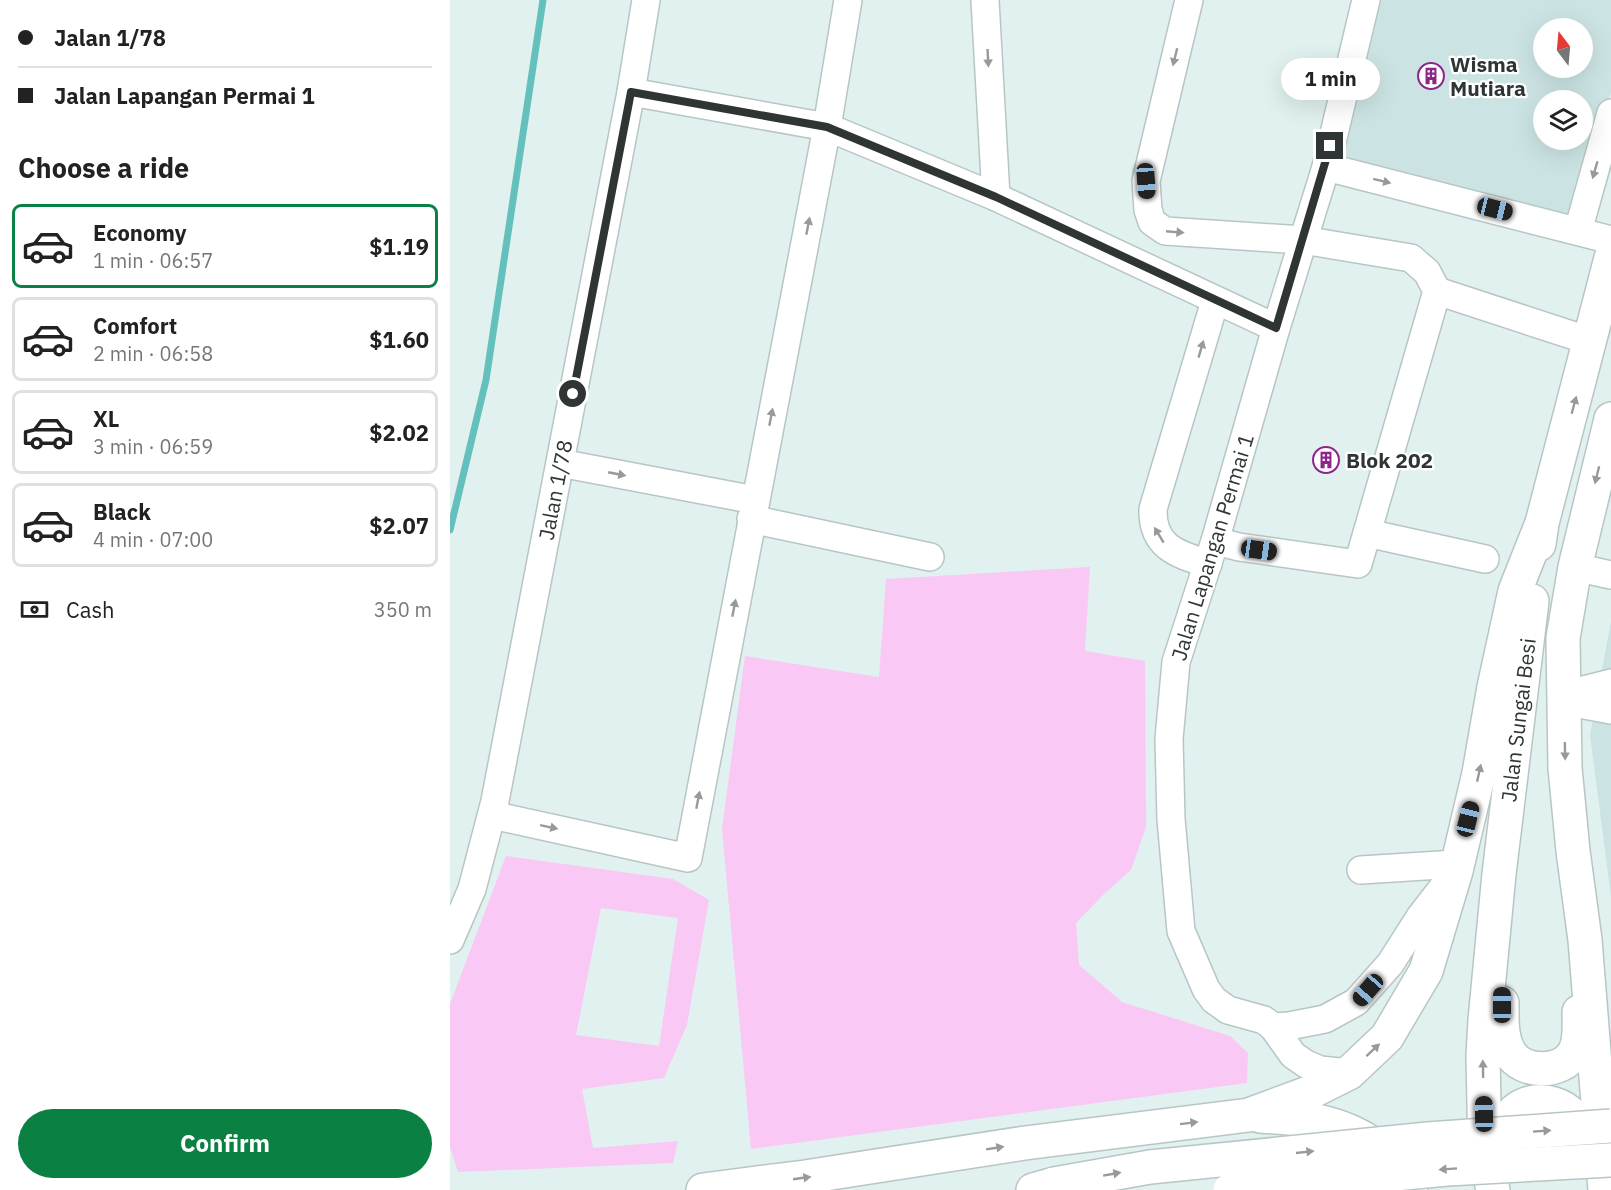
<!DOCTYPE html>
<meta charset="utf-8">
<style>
body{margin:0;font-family:"IBM Plex Sans",sans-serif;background:#f6f6f6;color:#222;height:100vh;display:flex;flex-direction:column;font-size:22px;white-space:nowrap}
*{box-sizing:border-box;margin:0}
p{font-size:20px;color:#767676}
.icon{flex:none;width:33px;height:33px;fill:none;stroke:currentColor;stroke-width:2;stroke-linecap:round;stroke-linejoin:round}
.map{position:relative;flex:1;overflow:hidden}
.drawer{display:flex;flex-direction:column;background:#fff;width:450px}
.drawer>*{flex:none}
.top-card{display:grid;align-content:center;height:132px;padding:0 18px;background:#fff}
.needle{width:39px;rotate:344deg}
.tools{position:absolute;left:1083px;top:18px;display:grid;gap:12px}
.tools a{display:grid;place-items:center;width:60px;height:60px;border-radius:50%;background:#fff;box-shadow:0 6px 24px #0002;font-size:30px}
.end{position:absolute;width:27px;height:27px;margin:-14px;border:8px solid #2f3535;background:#fff;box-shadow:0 0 0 3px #fff}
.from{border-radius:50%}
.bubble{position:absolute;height:42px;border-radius:21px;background:#fff;box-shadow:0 6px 24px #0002;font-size:20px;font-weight:800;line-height:42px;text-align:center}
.car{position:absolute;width:18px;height:36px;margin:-18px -9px;border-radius:8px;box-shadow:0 0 4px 2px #0007;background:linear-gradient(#222 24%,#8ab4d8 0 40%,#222 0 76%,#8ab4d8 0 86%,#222 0)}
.top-card b{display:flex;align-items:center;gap:21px;height:57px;font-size:22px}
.top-card b+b{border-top:2px solid #e0e0e0}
.top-card i{width:15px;height:15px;background:#222}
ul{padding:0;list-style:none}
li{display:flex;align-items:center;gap:18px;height:84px;margin:0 12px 9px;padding:0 6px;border:3px solid #e0e0e0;border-radius:9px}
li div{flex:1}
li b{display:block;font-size:22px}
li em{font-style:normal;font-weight:800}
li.selected{border-color:#0b8043}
li>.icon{width:54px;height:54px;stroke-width:1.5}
h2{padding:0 18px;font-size:27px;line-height:72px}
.pay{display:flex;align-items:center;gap:15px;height:66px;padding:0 18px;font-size:22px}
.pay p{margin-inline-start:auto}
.button{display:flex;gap:12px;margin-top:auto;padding:12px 18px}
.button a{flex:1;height:69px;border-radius:36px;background:#0b8043;color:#fff;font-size:24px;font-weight:800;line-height:69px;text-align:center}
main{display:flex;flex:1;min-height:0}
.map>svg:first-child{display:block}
.built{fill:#cbe4e3;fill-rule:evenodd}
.green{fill:#fac8f5;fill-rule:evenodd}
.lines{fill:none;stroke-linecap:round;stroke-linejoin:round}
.stream{stroke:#63c0bc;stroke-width:7}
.minor-casing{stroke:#b7c6c5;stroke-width:30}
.major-casing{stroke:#b7c6c5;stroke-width:36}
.highway-casing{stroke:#b7c6c5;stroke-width:36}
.minor{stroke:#fff;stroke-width:27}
.major{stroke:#fff;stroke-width:33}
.highway{stroke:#fff;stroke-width:33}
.highway-bridge-casing{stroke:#b7c6c5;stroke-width:36;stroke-linecap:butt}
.highway-bridge{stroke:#fff;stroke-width:33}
.oneway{fill:#979a9a}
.route{stroke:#2f3535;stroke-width:8}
.labels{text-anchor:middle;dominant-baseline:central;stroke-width:4.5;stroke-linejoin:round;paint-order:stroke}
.poi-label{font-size:21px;font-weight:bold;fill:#2f3535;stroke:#fff;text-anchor:start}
.street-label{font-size:21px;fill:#2f3535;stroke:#fff}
</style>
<main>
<section class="drawer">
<div class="top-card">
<b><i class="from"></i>Jalan 1/78</b>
<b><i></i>Jalan Lapangan Permai 1</b>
</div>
<h2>Choose a ride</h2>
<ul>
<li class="selected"><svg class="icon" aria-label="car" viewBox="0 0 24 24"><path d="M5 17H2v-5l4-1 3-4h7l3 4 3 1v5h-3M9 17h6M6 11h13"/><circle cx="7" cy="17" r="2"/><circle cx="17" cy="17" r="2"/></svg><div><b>Economy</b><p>1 min · 06:57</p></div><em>$1.19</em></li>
<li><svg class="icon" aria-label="car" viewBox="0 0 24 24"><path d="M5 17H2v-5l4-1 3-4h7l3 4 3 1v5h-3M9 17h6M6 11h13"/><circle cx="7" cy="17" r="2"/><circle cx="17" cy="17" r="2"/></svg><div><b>Comfort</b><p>2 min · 06:58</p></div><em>$1.60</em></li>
<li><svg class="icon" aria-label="car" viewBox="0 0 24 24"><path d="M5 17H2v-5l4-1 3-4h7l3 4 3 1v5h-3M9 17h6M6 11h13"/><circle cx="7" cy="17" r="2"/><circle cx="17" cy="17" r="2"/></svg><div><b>XL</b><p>3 min · 06:59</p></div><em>$2.02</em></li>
<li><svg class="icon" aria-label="car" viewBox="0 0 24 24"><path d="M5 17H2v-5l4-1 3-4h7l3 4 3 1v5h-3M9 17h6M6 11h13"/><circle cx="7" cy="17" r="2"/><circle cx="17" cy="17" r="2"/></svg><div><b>Black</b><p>4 min · 07:00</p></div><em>$2.07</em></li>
</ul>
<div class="pay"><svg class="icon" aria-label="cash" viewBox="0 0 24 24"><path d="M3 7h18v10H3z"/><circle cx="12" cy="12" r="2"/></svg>Cash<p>350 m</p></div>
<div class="button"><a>Confirm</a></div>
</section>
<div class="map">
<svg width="1161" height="1190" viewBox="0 0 1161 1190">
<rect width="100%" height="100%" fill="#e0f1f0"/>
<g class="built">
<path d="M923 0H1161V92L1124 225 884 163ZM1094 28H1132V68H1094ZM1094 100H1132V140H1094Z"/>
<path d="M1161 621V897L1140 735Z"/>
</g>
<g class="green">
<path d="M640 567 635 651 695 661 696 827 681 870 655 893 626 923 629 965 672 1002 780 1036 798 1053 797 1083 301 1149 272 829 295 656 429 677 436 579Z"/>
<path d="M56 856 223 879 259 900 237 1025 214 1078 132 1089 143 1148 228 1141 223 1163 8 1172 0 1147V1004ZM151 908 228 918 209 1046 126 1035Z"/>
</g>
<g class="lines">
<path class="stream" d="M0 530 36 380 93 0"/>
<defs>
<g id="minor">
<path d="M535 0 546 197"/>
<path d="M739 0 696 181 698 210 702 222 715 231 853 240 961 258 977 272 987 291 908 564 789 547 765 541"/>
<path d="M181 92 377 127 546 197 826 328"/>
<path d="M876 167 1161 240"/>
<path d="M1128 231 1161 113"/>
<path d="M987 291 1140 341"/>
<path d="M110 463 305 500"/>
<path d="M301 519 480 557"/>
<path d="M917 533 1035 559"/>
<path d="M758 564C727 554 702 547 703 509L765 301"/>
<path d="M1125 567 1161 575"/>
<path d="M1113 695 1161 683"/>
<path d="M1113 701 1161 710"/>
<path d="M42 815 238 858 377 127 398 0"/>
<path d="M911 870 1006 864"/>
<path d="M0 940 22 889 45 801 181 92 196 0"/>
<path d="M823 1027 839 1026 875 1019 906 1002 940 964 970 917 1001 877"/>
<path d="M899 1073 870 1070 856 1064 843 1055 823 1027 814 1020 778 1010 764 1000 756 989 731 931 721 819 719 739 726 662 765 541 826 328 876 167 916 0"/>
</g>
<g id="major">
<path d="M1089 544 1092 523 1161 258"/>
<path d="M1052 1003C1052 1020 1051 1039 1060 1053 1073 1074 1111 1074 1124 1053 1131 1041 1129 1026 1129 1012"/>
<path d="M810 1116C827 1117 844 1118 861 1120 900 1126 948 1151 961 1190"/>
<path d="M1056 1161C1055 1150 1052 1134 1057 1123 1066 1097 1103 1096 1121 1114L1130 1156"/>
<path d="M253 1190 355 1177 575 1143 799 1115 861 1092 899 1073 937 1037 976 971 1006 871 1029 773 1044 687 1065 591 1092 523"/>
<path d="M1043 1190 1035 1153 1033 1056 1035 1020 1049 874 1082 601"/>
<path d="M1155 1190 1135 940 1123 851 1115 768 1113 638 1125 567 1161 419"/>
</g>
<path id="highway" d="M583 1190 604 1184"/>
</defs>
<use href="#minor" class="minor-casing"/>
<use href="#major" class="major-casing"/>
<use href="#highway" class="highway-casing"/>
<use href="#minor" class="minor"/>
<use href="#major" class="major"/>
<use href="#highway" class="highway"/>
<defs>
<g id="highway-bridge">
<path d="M604 1184 700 1167 978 1139 1161 1126"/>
<path d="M780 1190 997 1169 1161 1160"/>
</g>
</defs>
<use href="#highway-bridge" class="highway-bridge-casing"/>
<use href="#highway-bridge" class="highway-bridge"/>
</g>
<defs><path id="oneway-solid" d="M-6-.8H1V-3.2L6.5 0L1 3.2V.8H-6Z" transform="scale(1.5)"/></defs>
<g class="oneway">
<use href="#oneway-solid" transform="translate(725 57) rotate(104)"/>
<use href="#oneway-solid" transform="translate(538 58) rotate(87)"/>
<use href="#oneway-solid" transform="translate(1145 170) rotate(106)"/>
<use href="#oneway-solid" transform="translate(932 181) rotate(14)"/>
<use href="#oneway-solid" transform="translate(358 226) rotate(-79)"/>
<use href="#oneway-solid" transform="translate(725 232) rotate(5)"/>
<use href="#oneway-solid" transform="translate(751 349) rotate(-74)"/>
<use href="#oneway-solid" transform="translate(1124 405) rotate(-75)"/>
<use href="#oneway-solid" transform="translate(321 417) rotate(-79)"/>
<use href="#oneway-solid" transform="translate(167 474) rotate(11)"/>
<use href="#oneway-solid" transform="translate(1147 475) rotate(104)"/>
<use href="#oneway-solid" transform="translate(709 535) rotate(-121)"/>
<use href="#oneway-solid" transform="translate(284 608) rotate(-79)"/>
<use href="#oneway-solid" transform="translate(1115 751) rotate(89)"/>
<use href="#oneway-solid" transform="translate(1029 773) rotate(-78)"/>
<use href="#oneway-solid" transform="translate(248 800) rotate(-79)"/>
<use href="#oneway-solid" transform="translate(99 827) rotate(12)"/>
<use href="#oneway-solid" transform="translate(923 1050) rotate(-43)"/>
<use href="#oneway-solid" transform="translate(1033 1069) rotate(-91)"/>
<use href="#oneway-solid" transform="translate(739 1123) rotate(-7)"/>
<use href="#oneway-solid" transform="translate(1092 1131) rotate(-4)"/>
<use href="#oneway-solid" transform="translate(545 1148) rotate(-9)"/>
<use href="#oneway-solid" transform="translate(855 1152) rotate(-6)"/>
<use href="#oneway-solid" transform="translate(998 1169) rotate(176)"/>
<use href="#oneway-solid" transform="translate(662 1174) rotate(-10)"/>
<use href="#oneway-solid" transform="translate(352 1178) rotate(-8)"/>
</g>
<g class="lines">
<path class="route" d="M123 394 181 92 377 127 546 197 826 328 880 146"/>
</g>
<defs>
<symbol id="building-ring" viewBox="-11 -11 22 22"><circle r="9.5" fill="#fff" stroke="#8e258a" stroke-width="1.5"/><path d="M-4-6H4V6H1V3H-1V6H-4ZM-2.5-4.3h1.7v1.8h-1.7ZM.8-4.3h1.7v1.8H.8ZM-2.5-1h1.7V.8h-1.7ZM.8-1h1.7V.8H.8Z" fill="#8e258a"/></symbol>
</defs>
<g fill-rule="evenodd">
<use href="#building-ring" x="966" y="61" width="30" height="30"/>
<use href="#building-ring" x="861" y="445" width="30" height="30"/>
</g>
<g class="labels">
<g class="poi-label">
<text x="1000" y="64">Wisma<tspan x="1000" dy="24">Mutiara</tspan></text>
<text x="896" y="460">Blok 202</text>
</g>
<g class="street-label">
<text transform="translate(105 490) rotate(-79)">Jalan 1/78</text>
<text transform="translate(762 547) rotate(-73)">Jalan Lapangan Permai 1</text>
<text transform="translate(1068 720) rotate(-83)">Jalan Sungai Besi</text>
</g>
</g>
</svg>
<div class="tools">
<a><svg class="needle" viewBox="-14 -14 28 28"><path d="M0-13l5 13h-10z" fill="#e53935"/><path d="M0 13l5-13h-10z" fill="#767676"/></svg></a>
<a><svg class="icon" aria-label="layers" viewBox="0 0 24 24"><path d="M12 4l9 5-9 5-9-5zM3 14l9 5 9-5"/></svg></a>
</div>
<i class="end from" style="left:123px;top:394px"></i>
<i class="end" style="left:880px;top:146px"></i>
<div class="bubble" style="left:831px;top:58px;width:99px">1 min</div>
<i class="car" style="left:696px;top:181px;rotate:176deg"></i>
<i class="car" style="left:1045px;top:209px;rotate:104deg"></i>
<i class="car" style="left:809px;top:550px;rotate:98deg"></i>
<i class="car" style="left:1018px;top:819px;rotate:14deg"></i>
<i class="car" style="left:918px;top:990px;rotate:221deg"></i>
<i class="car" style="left:1052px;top:1005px;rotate:0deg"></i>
<i class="car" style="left:1034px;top:1114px;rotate:359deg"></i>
</div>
</main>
